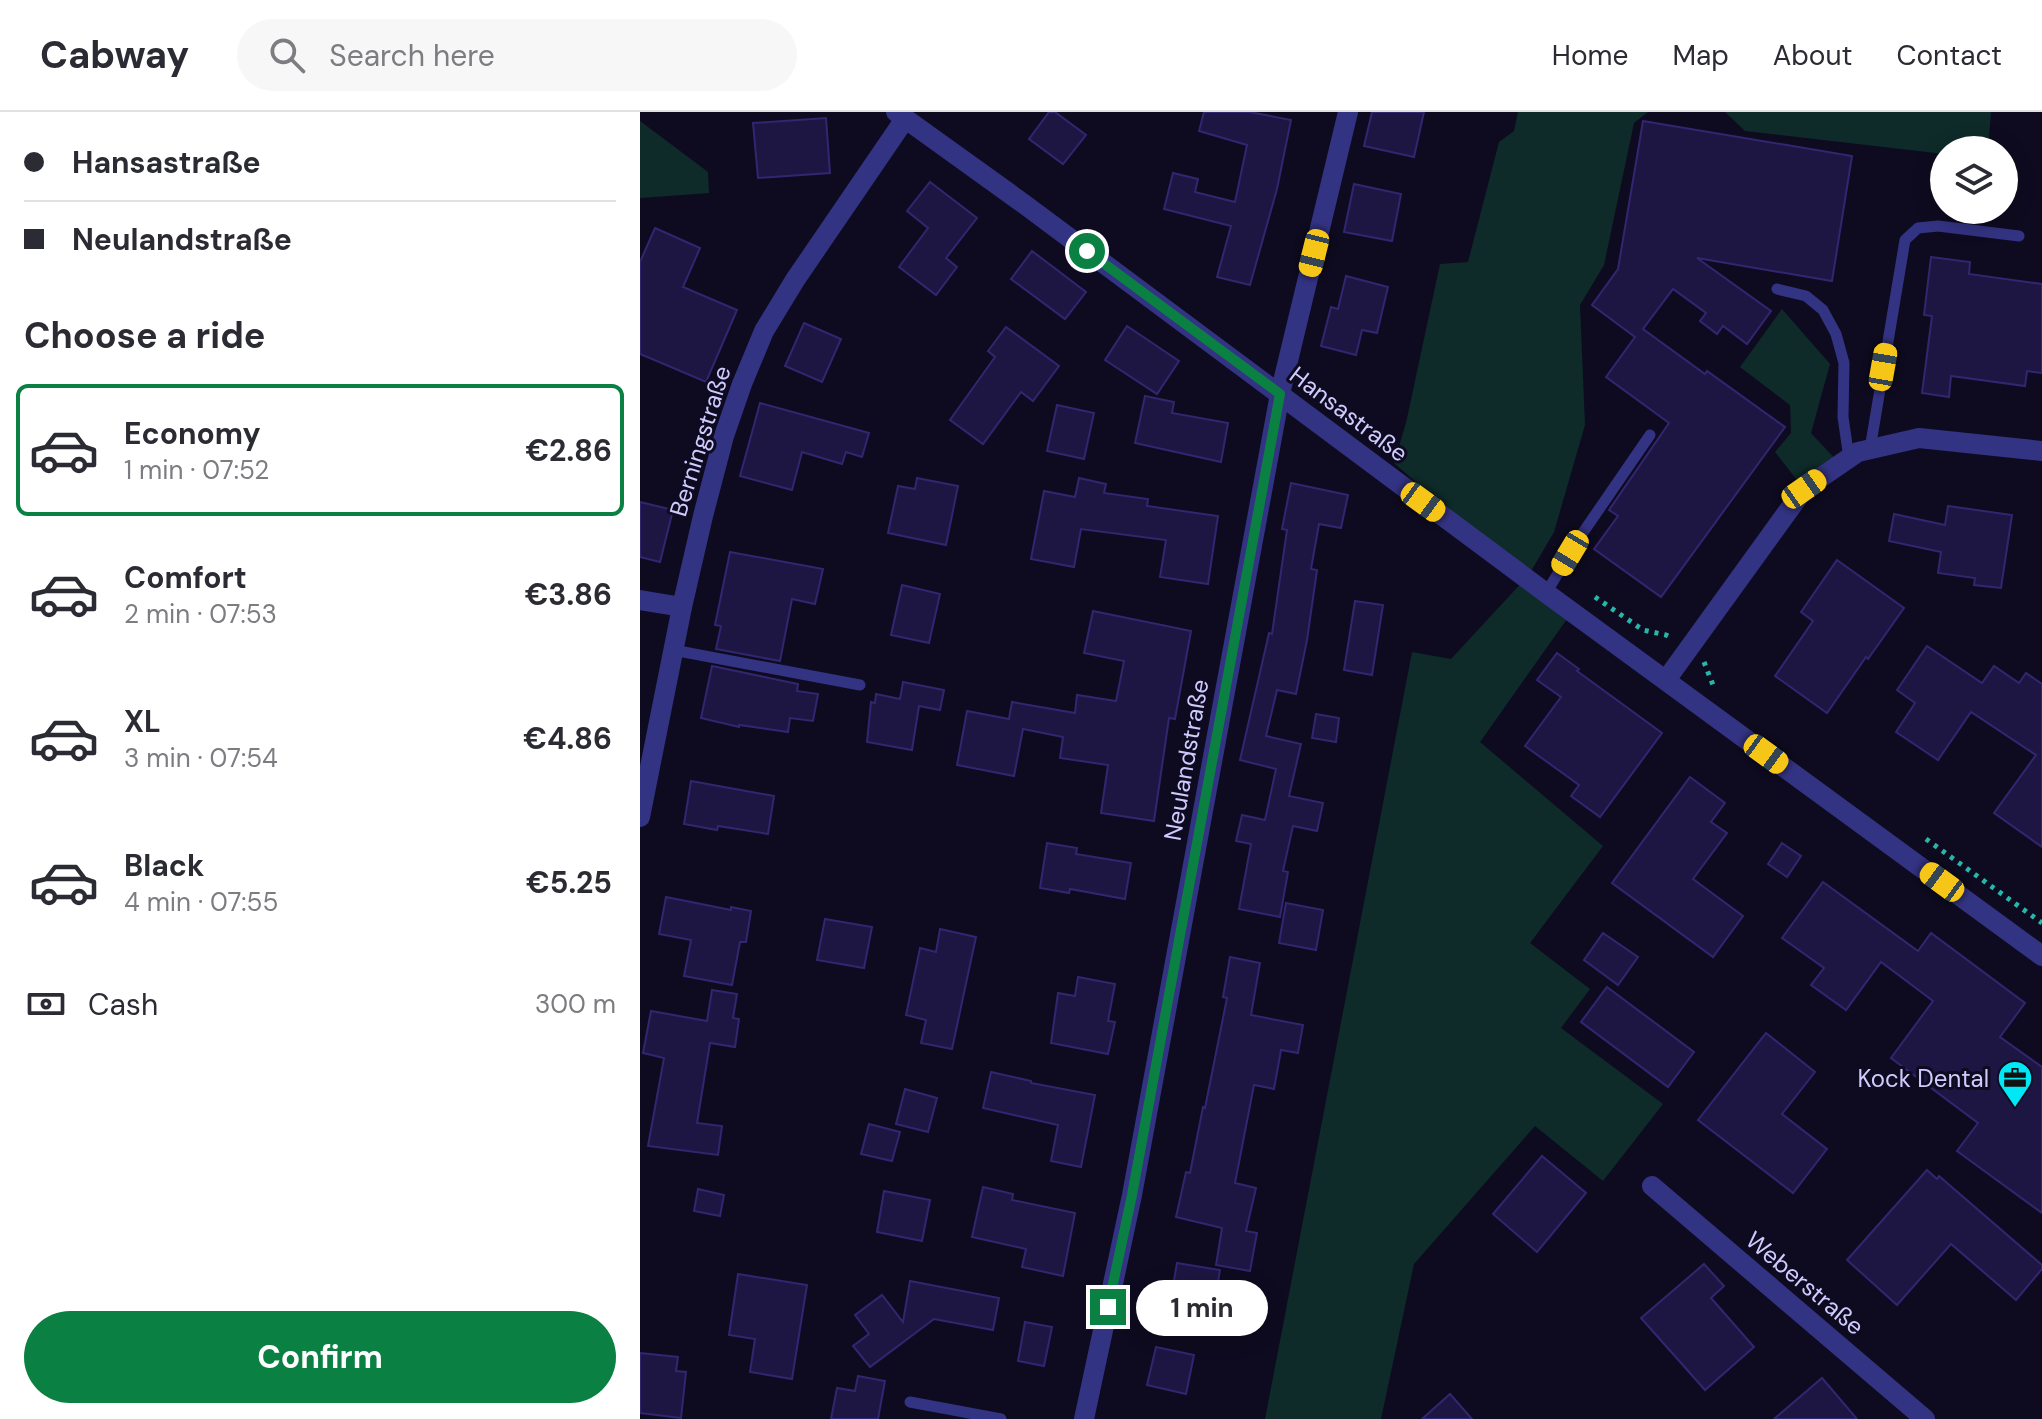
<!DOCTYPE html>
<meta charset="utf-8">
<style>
body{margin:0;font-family:"DM Sans",sans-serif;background:#f7f7f7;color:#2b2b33;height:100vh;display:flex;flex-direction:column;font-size:30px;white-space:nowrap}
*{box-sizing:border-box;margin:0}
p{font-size:26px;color:#7c7c81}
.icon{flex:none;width:44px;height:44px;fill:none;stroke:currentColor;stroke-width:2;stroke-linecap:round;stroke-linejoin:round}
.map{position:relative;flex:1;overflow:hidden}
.side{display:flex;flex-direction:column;background:#fff;width:640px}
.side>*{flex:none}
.hud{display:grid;align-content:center;height:176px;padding:0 24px;background:#fff}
.controls{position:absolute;left:1290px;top:24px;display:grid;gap:16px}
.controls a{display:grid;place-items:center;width:88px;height:88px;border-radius:50%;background:#fff;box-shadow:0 4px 20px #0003;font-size:40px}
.end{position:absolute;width:36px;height:36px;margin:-18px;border:10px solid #0b8043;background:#fff;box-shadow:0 0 0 4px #fff}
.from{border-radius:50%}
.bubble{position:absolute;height:56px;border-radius:28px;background:#fff;box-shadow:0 4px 20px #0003;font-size:26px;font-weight:700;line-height:56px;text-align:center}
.car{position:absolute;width:24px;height:48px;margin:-24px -12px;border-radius:10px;box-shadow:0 0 6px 2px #0007;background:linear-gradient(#f5c518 24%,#345 0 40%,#f5c518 0 76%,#345 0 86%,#f5c518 0)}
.hud b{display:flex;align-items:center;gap:28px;height:76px;font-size:30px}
.hud b+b{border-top:2px solid #e1e1e2}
.hud i{width:20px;height:20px;background:#2b2b33}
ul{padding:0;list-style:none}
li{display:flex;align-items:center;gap:24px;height:132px;margin:0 16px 12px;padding:0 8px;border:4px solid transparent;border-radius:12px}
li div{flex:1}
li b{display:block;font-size:30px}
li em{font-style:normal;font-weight:700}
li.active{border-color:#0b8043}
li>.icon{width:72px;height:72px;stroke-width:1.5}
h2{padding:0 24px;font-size:36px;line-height:96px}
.pay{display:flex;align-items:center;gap:20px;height:88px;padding:0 24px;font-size:30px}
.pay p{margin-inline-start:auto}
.primary-button{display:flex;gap:16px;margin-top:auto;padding:16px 24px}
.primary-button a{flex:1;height:92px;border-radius:48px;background:#0b8043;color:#fff;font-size:32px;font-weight:700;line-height:92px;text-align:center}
header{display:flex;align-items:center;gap:48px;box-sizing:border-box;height:112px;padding:0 40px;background:#fff;border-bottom:2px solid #e1e1e2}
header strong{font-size:38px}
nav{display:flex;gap:44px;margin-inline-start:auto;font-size:28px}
.search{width:560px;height:72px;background:#f7f7f7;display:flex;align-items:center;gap:20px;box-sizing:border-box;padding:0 28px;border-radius:44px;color:#7c7c81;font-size:30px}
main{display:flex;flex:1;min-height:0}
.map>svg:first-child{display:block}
.green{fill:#0e2b29}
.building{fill:#1d1643;stroke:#322670;stroke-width:2}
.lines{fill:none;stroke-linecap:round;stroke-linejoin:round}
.path{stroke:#25b8aa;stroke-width:5;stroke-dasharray:4 6;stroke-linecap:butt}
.lane{stroke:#333383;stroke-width:11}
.street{stroke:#333383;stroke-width:20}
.route{stroke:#0b8043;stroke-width:10}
.labels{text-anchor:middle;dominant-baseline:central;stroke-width:6;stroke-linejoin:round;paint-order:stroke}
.street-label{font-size:24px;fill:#cfcbff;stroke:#0e0b20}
.poi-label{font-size:24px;fill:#cfcbff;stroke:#0e0b20;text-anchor:end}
</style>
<header>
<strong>Cabway</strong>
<div class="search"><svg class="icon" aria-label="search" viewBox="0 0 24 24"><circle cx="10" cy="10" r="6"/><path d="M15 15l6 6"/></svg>Search here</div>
<nav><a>Home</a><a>Map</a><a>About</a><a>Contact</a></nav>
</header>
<main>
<section class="side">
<div class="hud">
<b><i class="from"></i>Hansastraße</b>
<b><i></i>Neulandstraße</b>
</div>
<h2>Choose a ride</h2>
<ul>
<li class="active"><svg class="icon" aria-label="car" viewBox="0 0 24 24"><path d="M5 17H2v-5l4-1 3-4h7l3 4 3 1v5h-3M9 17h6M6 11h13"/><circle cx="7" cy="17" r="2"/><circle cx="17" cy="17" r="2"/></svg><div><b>Economy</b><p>1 min · 07:52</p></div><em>€2.86</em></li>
<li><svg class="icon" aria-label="car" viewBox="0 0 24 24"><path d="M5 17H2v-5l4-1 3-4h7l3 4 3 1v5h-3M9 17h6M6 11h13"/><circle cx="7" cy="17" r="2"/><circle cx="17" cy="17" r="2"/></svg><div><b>Comfort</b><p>2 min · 07:53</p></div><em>€3.86</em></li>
<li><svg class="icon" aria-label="car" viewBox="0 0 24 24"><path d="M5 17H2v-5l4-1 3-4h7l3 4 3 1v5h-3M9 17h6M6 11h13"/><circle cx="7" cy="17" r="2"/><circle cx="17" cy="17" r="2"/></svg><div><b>XL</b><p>3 min · 07:54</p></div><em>€4.86</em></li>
<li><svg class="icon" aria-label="car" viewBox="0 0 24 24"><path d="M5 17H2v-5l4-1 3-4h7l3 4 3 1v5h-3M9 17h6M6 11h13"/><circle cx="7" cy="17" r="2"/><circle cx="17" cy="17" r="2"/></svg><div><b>Black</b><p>4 min · 07:55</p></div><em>€5.25</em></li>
</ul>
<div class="pay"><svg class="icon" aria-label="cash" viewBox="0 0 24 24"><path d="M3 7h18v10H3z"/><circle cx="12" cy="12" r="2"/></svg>Cash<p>300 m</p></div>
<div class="primary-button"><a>Confirm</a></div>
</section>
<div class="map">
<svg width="1402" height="1307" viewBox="0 0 1402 1307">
<rect width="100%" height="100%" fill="#0e0b20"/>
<g class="green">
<path d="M878 0H1008L994 11 964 153 940 193 945 313 914 420 887 466 932 500 840 630 963 734 890 831 950 877 921 916 1023 992 963 1069 895 1014 774 1152 741 1307H625L772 540 811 547 886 466 754 351 766 311 800 152 828 150 859 30 874 19Z"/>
<path d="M1085 0H1351L1348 38H1304V42L1105 19Z"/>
<path d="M0 9 68 60 69 81 0 86Z"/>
<path d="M1142 197 1190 252 1171 321 1200 352 1164 377 1135 340 1151 321 1150 293 1100 255Z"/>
</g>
<g class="building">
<path d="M409 0H415L446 23 423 52 389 27Z"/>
<path d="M564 0H610L651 8 637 77 610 173 577 165 591 114 524 97 533 61 558 67 555 80 595 90 607 33 559 19Z"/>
<path d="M732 0H784L774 45 724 34Z"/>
<path d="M186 6 190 61 118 66 113 11Z"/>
<path d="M1003 9 1212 44 1192 169 1057 146 1131 199 1107 232 1083 214 1077 222 1060 209 1066 201 1033 177 1003 217 1065 262 1067 259 1145 315 1021 485 954 437 978 404 969 398 1029 311 966 265 995 225 952 193 978 157Z"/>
<path d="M290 70 337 106 306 146 317 155 296 183 259 155 288 116 267 99Z"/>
<path d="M714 72 761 82 752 129 704 120Z"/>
<path d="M15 116 60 136 43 175 97 198 66 270 0 242V150Z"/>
<path d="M392 139 446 180 425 207 371 167Z"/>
<path d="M1291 145 1330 150 1329 162 1402 172V261L1387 259 1385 274 1311 264 1309 285 1282 281 1292 204 1284 203Z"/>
<path d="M706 164 748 175 737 221 722 218 716 243 681 234 691 195 698 197Z"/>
<path d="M164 211 201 227 182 270 145 254Z"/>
<path d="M487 214 539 249 517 282 465 248Z"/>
<path d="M366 215 419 254 393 289 381 280 343 332 310 308 355 245 348 239Z"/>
<path d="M505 284 534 290 532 301 588 311 581 350 495 331Z"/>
<path d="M120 291 229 321 222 345 206 340 202 352 162 340 152 378 100 364Z"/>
<path d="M417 293 454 301 444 347 407 339Z"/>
<path d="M277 366 318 374 306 433 248 421 258 374 275 377Z"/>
<path d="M439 366 466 372 464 381 508 387 507 394 578 404 568 472 520 465 526 428 441 417 434 455 391 447 404 379 435 385Z"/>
<path d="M651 371 708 383 701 416 679 412 671 457 677 458 667 528 656 582 637 578 626 624 661 632 649 684 683 691 677 719 653 714 643 759 648 760 640 805 599 797 611 732 596 729 602 703 625 708 636 657 600 648 629 521 632 522 647 418 642 417Z"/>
<path d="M0 390 33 398 20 450 0 445Z"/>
<path d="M1308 394 1372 403 1361 476 1334 473 1335 466 1298 461 1301 440 1249 429 1254 402 1305 413Z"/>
<path d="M90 440 183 457 175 492 152 487 140 549 76 537 81 514 75 513Z"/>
<path d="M1197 448 1264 496 1228 547 1226 545 1187 601 1135 564 1173 509 1161 500Z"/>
<path d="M262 473 300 482 289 531 251 523Z"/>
<path d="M715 489 743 493 732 563 704 558Z"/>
<path d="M453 499 551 519 535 607 529 606 514 709 461 701 468 653 420 646 423 625 383 617 374 664 317 653 327 599 369 607 372 590 435 601 437 583 476 589 484 549 444 541Z"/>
<path d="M1287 534 1342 571 1354 554 1379 571 1386 561 1402 572V735L1354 701 1396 643 1331 600 1298 648 1256 620 1275 591 1257 578Z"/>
<path d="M917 541 939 557 937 559 1022 621 960 705 931 684 939 673 885 634 921 585 897 568Z"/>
<path d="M72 554 158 572 157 579 178 582 173 609 150 606 148 620 99 613V615L61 606Z"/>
<path d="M263 570 304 578 300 598 279 594 272 638 227 630 231 590 235 591 236 582 260 587Z"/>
<path d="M676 602 699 606 696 630 672 626Z"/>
<path d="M1050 665 1085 691 1071 710 1087 721 1053 767 1103 804 1073 845 972 771Z"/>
<path d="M51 669 134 684 128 722 78 714 77 718 44 712Z"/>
<path d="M407 731 437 736 436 742 491 751 485 787 430 777 429 781 400 776Z"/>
<path d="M1142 731 1161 744 1147 765 1128 752Z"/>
<path d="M1183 770 1278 839 1291 821 1385 891 1360 925 1402 955V1101L1317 1039 1338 1011 1251 946 1293 889 1241 850 1206 898 1171 873 1184 856 1142 826Z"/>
<path d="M26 785 91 798V795L111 799 106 830H100L92 873 44 864 51 828 19 822Z"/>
<path d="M646 791 683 798 676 838 639 831Z"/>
<path d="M185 807 232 815 224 856 177 848Z"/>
<path d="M300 817 336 825 312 937 281 931 286 908 266 903 280 836 296 840Z"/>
<path d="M963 821 998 845 978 873 944 848Z"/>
<path d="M590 845 620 851 611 903 663 913 658 941 641 938 634 977 614 973 595 1071 616 1076 606 1119 617 1121 610 1159 576 1153 582 1116 536 1105 546 1060 550 1061 563 995 565 996 587 886 583 885Z"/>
<path d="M438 865 475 872 468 909 475 910 468 942 411 931 418 881 435 884Z"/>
<path d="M967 875 1054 940 1028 975 941 910Z"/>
<path d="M72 878 97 882 93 906 99 907 95 935 70 931 57 1011 82 1014 78 1043 8 1034 24 946 3 941 11 899 67 909Z"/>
<path d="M1126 921 1175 960 1142 1002 1187 1037 1153 1081 1058 1008Z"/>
<path d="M351 960 391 969V971L455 983 441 1055 411 1049 418 1013 343 996Z"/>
<path d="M265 977 297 986 288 1020 256 1012Z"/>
<path d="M229 1012 260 1020 252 1049 221 1042Z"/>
<path d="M902 1044 946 1081 897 1140 853 1102Z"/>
<path d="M1287 1058 1297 1067 1299 1064 1402 1153V1157L1376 1188 1311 1132 1257 1193 1207 1148Z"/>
<path d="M343 1075 373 1082 372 1088 435 1101 423 1164 382 1155 386 1137 332 1125Z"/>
<path d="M58 1077 84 1083 80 1104 54 1099Z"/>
<path d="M244 1079 290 1088 282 1129 237 1120Z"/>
<path d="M537 1151 580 1158 572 1204 529 1197Z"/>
<path d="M1064 1152 1084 1174 1071 1186 1114 1235 1065 1278 1001 1206Z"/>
<path d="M98 1162 167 1173 152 1267 110 1260 115 1227 89 1223Z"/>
<path d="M270 1169 359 1186 353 1218 294 1207 230 1255 213 1234 229 1222 215 1203 242 1183 263 1210Z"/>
<path d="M385 1210 412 1215 404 1254 378 1249Z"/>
<path d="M516 1235 554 1243 546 1282 507 1273Z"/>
<path d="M0 1241 38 1245 36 1259 46 1260 41 1306 0 1301Z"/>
<path d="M218 1264 245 1269 238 1307H191L197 1276 215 1279Z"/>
<path d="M1182 1266 1217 1307H1134Z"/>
<path d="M810 1282 832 1307H782Z"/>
</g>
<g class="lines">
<g class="path">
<path d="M955 485 1003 518 1026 523 1030 525"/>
<path d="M1064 550 1073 573 1077 576"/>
<path d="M1286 727 1402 811"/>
</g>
<g class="lane">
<path d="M1137 177 1166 184 1183 198 1196 222 1204 251 1203 305 1209 346"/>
<path d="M1230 337 1265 128 1278 116 1298 114 1379 124"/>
<path d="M906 481 942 422 1010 323"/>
<path d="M33 538 220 573"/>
<path d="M270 1290 361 1307"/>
</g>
<g class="street">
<path d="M256 0 384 92 906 481 1402 844"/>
<path d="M0 488 42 495"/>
<path d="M1026 568 1164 377 1218 340 1279 326 1402 339"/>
<path d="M0 705 42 495 63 404 84 324 102 272 124 219 155 168 265 7"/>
<path d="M1012 1074 1285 1307"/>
<path d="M444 1307 492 1083 640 282 708 0"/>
</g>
</g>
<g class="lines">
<path class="route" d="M447 139 640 282 492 1083 468 1195"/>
</g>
<defs>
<symbol id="office-pin" viewBox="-11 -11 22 30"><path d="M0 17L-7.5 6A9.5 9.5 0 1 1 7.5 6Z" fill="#00e7f6" stroke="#0e0b20"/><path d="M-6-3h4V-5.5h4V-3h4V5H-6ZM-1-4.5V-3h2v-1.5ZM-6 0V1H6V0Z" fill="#111"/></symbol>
</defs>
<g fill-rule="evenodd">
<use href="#office-pin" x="1355" y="946" width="40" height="54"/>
</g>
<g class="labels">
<g class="street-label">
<text transform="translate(709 302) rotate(37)">Hansastraße</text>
<text transform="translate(60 329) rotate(-73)">Berningstraße</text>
<text transform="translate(546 648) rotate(-80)">Neulandstraße</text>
<text transform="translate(1165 1171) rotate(40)">Weberstraße</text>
</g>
<g class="poi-label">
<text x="1349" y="966">Kock Dental</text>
</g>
</g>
</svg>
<div class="controls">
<a><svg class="icon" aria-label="layers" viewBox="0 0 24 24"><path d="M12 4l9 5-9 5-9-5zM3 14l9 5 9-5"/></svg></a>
</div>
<i class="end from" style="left:447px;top:139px"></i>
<i class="end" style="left:468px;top:1195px"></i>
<div class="bubble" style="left:496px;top:1168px;width:132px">1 min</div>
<i class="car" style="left:674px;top:141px;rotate:194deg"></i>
<i class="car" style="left:1243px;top:255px;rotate:10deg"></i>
<i class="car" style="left:1164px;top:377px;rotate:55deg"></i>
<i class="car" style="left:783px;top:390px;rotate:126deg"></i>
<i class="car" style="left:930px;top:441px;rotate:211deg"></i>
<i class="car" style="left:1126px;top:642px;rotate:126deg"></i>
<i class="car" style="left:1302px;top:770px;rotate:306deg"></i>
</div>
</main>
